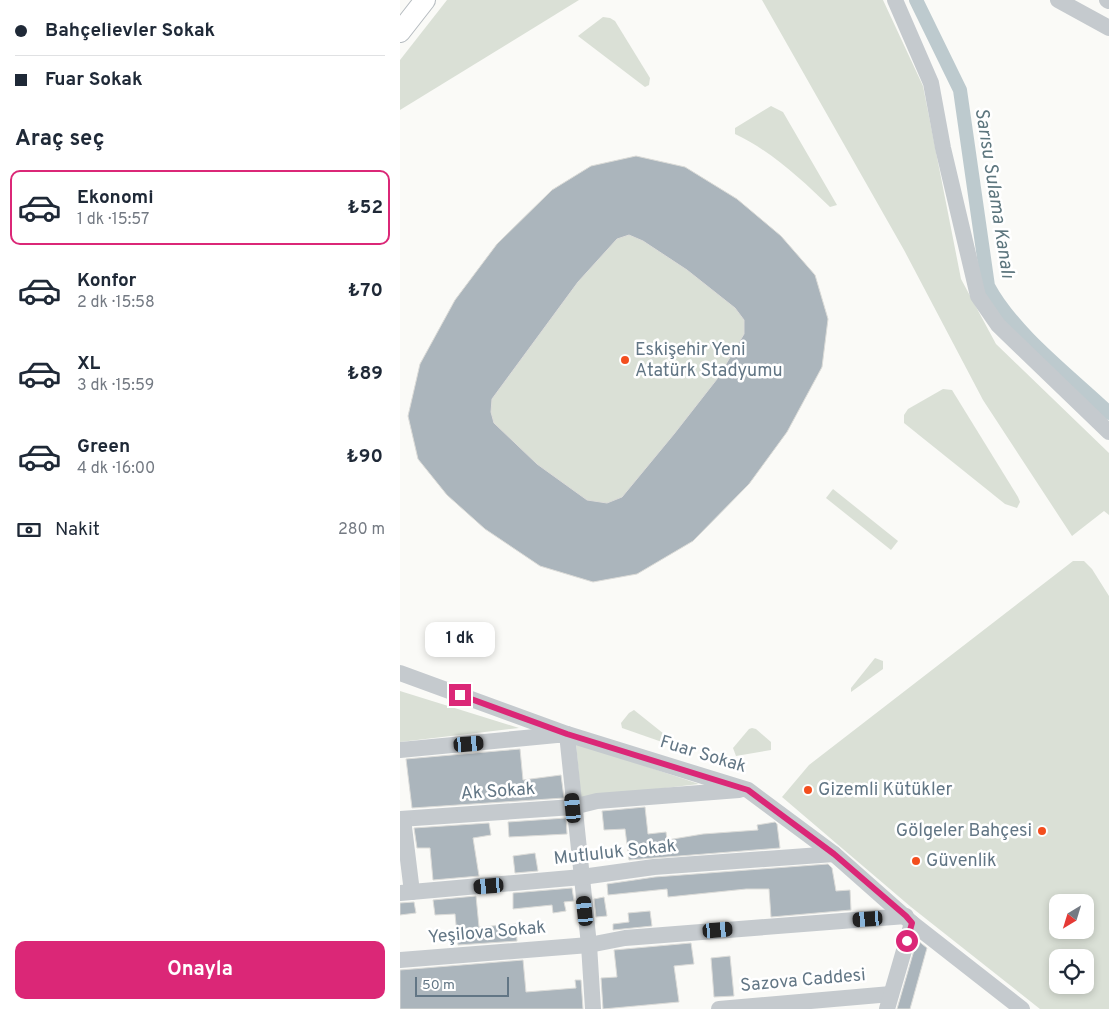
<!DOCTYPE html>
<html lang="tr">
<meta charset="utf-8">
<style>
body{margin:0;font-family:Overpass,sans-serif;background:#f6f6f7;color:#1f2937;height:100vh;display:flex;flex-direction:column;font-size:19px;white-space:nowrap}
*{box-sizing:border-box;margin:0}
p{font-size:16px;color:#747a83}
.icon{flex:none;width:28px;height:28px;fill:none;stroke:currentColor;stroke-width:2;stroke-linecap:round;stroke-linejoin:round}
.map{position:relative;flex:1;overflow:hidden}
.sheet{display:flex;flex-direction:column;background:#fff;width:400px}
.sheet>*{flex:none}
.top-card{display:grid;align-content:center;height:110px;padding:0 15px;background:#fff}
.needle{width:32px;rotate:218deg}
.tools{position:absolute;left:649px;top:894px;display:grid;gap:10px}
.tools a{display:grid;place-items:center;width:45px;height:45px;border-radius:10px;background:#fff;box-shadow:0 2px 8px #0003;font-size:25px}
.scale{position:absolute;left:15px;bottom:12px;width:94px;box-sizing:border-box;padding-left:5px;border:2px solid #627685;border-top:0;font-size:14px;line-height:18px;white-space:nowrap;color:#627685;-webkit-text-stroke:4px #fff;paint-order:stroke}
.end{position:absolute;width:22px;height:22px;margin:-11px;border:6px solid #db2777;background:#fff;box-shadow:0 0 0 2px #fff}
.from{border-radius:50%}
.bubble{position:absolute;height:35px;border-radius:10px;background:#fff;box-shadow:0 2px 8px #0003;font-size:16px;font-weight:700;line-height:35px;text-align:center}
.car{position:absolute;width:15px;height:30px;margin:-15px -8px;border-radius:6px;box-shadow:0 0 4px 1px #0007;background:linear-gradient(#222 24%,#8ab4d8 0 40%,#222 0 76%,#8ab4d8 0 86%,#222 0)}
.top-card b{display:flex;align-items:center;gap:18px;height:48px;font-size:19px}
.top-card b+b{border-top:1px solid #e0e1e3}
.top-card i{width:12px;height:12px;background:#1f2937}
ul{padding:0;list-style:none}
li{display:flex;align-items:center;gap:15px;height:75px;margin:0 10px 8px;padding:0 5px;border:2px solid transparent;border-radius:10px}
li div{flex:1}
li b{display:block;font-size:19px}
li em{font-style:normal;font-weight:700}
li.selected{border-color:#db2777}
li>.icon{width:45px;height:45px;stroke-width:1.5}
h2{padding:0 15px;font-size:22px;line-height:60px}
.pay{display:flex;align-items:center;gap:12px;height:55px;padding:0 15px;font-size:19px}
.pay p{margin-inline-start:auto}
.cta{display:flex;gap:10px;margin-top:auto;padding:10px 15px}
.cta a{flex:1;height:58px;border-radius:10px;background:#db2777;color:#fff;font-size:20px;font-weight:700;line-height:58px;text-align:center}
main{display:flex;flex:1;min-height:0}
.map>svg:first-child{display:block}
.green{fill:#dae0d6;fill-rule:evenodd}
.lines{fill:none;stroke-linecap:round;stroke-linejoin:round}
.canal{stroke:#bdcace;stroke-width:14}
.building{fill:#abb5bc;stroke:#dcdcd9;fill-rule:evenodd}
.major-casing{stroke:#b6bcc0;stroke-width:22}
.minor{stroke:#c5cace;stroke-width:16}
.major{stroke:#fff;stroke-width:20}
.route{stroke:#db2777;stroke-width:6}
.poi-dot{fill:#f34e1e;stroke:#fff;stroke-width:2}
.labels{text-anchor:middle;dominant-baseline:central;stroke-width:5;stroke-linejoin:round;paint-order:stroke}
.poi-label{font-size:18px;fill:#627685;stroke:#fff;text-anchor:start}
.street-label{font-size:18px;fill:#627685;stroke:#fff}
.water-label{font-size:19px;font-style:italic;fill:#5d767e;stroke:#fff}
</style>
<main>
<section class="sheet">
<div class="top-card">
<b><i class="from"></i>Bahçelievler Sokak</b>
<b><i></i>Fuar Sokak</b>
</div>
<h2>Araç seç</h2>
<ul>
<li class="selected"><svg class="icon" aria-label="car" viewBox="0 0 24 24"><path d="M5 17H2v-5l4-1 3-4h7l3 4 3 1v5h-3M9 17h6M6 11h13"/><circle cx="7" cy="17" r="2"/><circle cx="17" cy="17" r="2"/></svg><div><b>Ekonomi</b><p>1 dk · 15:57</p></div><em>₺52</em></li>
<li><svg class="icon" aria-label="car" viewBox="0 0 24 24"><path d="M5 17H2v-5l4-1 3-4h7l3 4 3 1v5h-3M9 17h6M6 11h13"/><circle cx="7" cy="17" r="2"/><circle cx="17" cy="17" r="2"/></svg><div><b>Konfor</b><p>2 dk · 15:58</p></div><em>₺70</em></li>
<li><svg class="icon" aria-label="car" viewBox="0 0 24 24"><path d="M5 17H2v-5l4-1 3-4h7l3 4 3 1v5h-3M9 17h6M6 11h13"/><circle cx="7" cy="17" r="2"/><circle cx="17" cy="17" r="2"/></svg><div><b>XL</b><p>3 dk · 15:59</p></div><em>₺89</em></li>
<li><svg class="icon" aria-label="car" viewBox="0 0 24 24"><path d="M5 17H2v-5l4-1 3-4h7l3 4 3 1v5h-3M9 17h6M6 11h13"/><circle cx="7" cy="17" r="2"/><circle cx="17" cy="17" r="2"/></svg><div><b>Green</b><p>4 dk · 16:00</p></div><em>₺90</em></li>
</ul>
<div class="pay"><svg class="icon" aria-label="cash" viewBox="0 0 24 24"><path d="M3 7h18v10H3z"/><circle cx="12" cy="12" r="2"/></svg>Nakit<p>280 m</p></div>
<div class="cta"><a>Onayla</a></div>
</section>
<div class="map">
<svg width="709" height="1009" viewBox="0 0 709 1009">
<rect width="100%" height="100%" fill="#fafaf7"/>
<g class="green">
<path d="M47 0H179L0 110V60Z"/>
<path d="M362 0H483L523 86 561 279 596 344 709 453V515L704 511 672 536 583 400 504 250Z"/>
<path d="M203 17 210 18 215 21 250 78 249 85 245 87 178 36Z"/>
<path d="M371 106 383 112 437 205 430 207C401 179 371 151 335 134V128Z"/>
<path d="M236 156 285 167 337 199 381 236 415 275 428 319 422 367 387 432 349 484 293 541 237 574 193 581 85 529 47 495 18 459 8 416 20 364 55 300 97 244 152 190 191 166Z"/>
<path d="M543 389 552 390 618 497 620 502 617 508 605 504 504 423V415L508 409Z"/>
<path d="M433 489 498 541 491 550 426 498Z"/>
<path d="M673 561H684L692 569 709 596V1009H640L511 907 382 797 409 765ZM658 902H685V930H658ZM658 958H685V985H658Z"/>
<path d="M475 658 483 661V669L451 692V688Z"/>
<path d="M0 691 119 728 0 742Z"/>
<path d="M234 710 264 734 262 742 222 728 221 723 229 713Z"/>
<path d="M352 728 356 729 371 742V750L336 756 333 748 349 729Z"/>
<path d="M176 743 299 784 181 798Z"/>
</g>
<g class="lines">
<path class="canal" d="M516 0 560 90 588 286C613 333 670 376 709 413"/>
</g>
<g class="building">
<path d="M236 156 285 167 337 199 381 236 415 275 428 319 422 367 387 432 349 484 293 541 237 574 193 582 140 566 85 529 47 495 18 459 8 416 20 364 55 300 97 244 152 190 191 166ZM229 235 243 241 287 270 335 308 344 320V334L317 379 274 434 222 497 207 503 187 500 137 464 94 423 91 412 92 399 178 282 217 239Z"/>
<path d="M120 749 123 780 161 775 164 798 12 808 6 759Z"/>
<path d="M245 807 248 834 266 832 267 840 303 834 358 830 357 825 375 822 377 824 380 848 229 860 225 829 204 830 202 811Z"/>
<path d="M166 818 167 834 109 837 108 822Z"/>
<path d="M89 823 91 835 73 838 79 876 33 880 30 848H17L14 828Z"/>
<path d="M135 853 138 871 115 873 113 856Z"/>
<path d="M428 864 432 868 436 891 450 890 451 910 371 917 369 889H346L268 897 267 889 208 895 207 884 255 877Z"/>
<path d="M172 888 174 901 164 902 166 911 153 913 152 905 113 909V893Z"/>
<path d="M76 896 79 927 116 924 117 941 58 945 55 914 35 915 33 900Z"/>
<path d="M204 897 207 916 196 917 194 899Z"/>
<path d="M14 902 16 913 0 915V903Z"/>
<path d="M250 911 252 926 213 930V924L229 922 228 913Z"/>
<path d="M517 940 527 948 510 1009H497Z"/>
<path d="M291 943 294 964 274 966 279 1002 203 1009 201 978 217 977 214 950Z"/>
<path d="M330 956 334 996 314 997 311 958Z"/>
<path d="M123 960 126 992 176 988 175 980H181L183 1009H0V970Z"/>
</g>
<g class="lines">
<defs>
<path id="major" d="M0 32 25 0"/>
</defs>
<use href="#major" class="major-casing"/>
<g class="minor">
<path d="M495 0 531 83 543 148 578 296 598 325 709 432"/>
<path d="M658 0 709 28"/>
<path d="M707 0 709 1"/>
<path d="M0 673 167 734 348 790 434 854 512 923 622 1009"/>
<path d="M0 750 167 734 189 945 193 1009"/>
<path d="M0 819 173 807 197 801 339 790"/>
<path d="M3 819 12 892"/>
<path d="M0 893 182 877 254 867 434 854"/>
<path d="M0 960 189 945 225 938 506 916"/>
<path d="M319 1009 491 994"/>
<path d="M487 1009 512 923"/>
</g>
<use href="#major" class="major"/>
</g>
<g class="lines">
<path class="route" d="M60 695 167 734 348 790 434 854 506 916 512 923 507 941"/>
</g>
<g class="poi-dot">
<circle cx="225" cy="360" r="5"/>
<circle cx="408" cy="790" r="5"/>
<circle cx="642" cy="831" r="5"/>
<circle cx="516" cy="861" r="5"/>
</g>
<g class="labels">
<g class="poi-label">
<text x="235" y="350">Eskişehir Yeni<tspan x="235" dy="21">Atatürk Stadyumu</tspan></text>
<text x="418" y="790">Gizemli Kütükler</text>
<text x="632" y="831" text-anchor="end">Gölgeler Bahçesi</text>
<text x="526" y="861">Güvenlik</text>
</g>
<g class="street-label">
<text transform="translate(303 755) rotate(17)">Fuar Sokak</text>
<text transform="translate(98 792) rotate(-4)">Ak Sokak</text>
<text transform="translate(215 853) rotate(-6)">Mutluluk Sokak</text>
<text transform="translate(87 933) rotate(-5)">Yeşilova Sokak</text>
<text transform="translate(403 981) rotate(-5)">Sazova Caddesi</text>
</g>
<g class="water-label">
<text transform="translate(594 193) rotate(81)">Sarısu Sulama Kanalı</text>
</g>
</g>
</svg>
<div class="tools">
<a><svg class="needle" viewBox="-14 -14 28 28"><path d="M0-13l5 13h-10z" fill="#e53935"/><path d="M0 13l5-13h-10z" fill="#747a83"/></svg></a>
<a><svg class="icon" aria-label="locate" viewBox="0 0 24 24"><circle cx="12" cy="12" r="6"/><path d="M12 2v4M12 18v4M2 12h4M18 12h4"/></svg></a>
</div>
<div class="scale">50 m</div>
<i class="end from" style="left:507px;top:941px"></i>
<i class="end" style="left:60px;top:695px"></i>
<div class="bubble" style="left:25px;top:622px;width:70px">1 dk</div>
<i class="car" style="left:69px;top:744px;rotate:85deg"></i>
<i class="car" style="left:173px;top:808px;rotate:355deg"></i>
<i class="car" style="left:89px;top:886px;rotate:265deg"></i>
<i class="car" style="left:185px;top:911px;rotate:354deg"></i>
<i class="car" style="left:468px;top:919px;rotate:266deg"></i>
<i class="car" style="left:318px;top:930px;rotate:85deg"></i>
</div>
</main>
